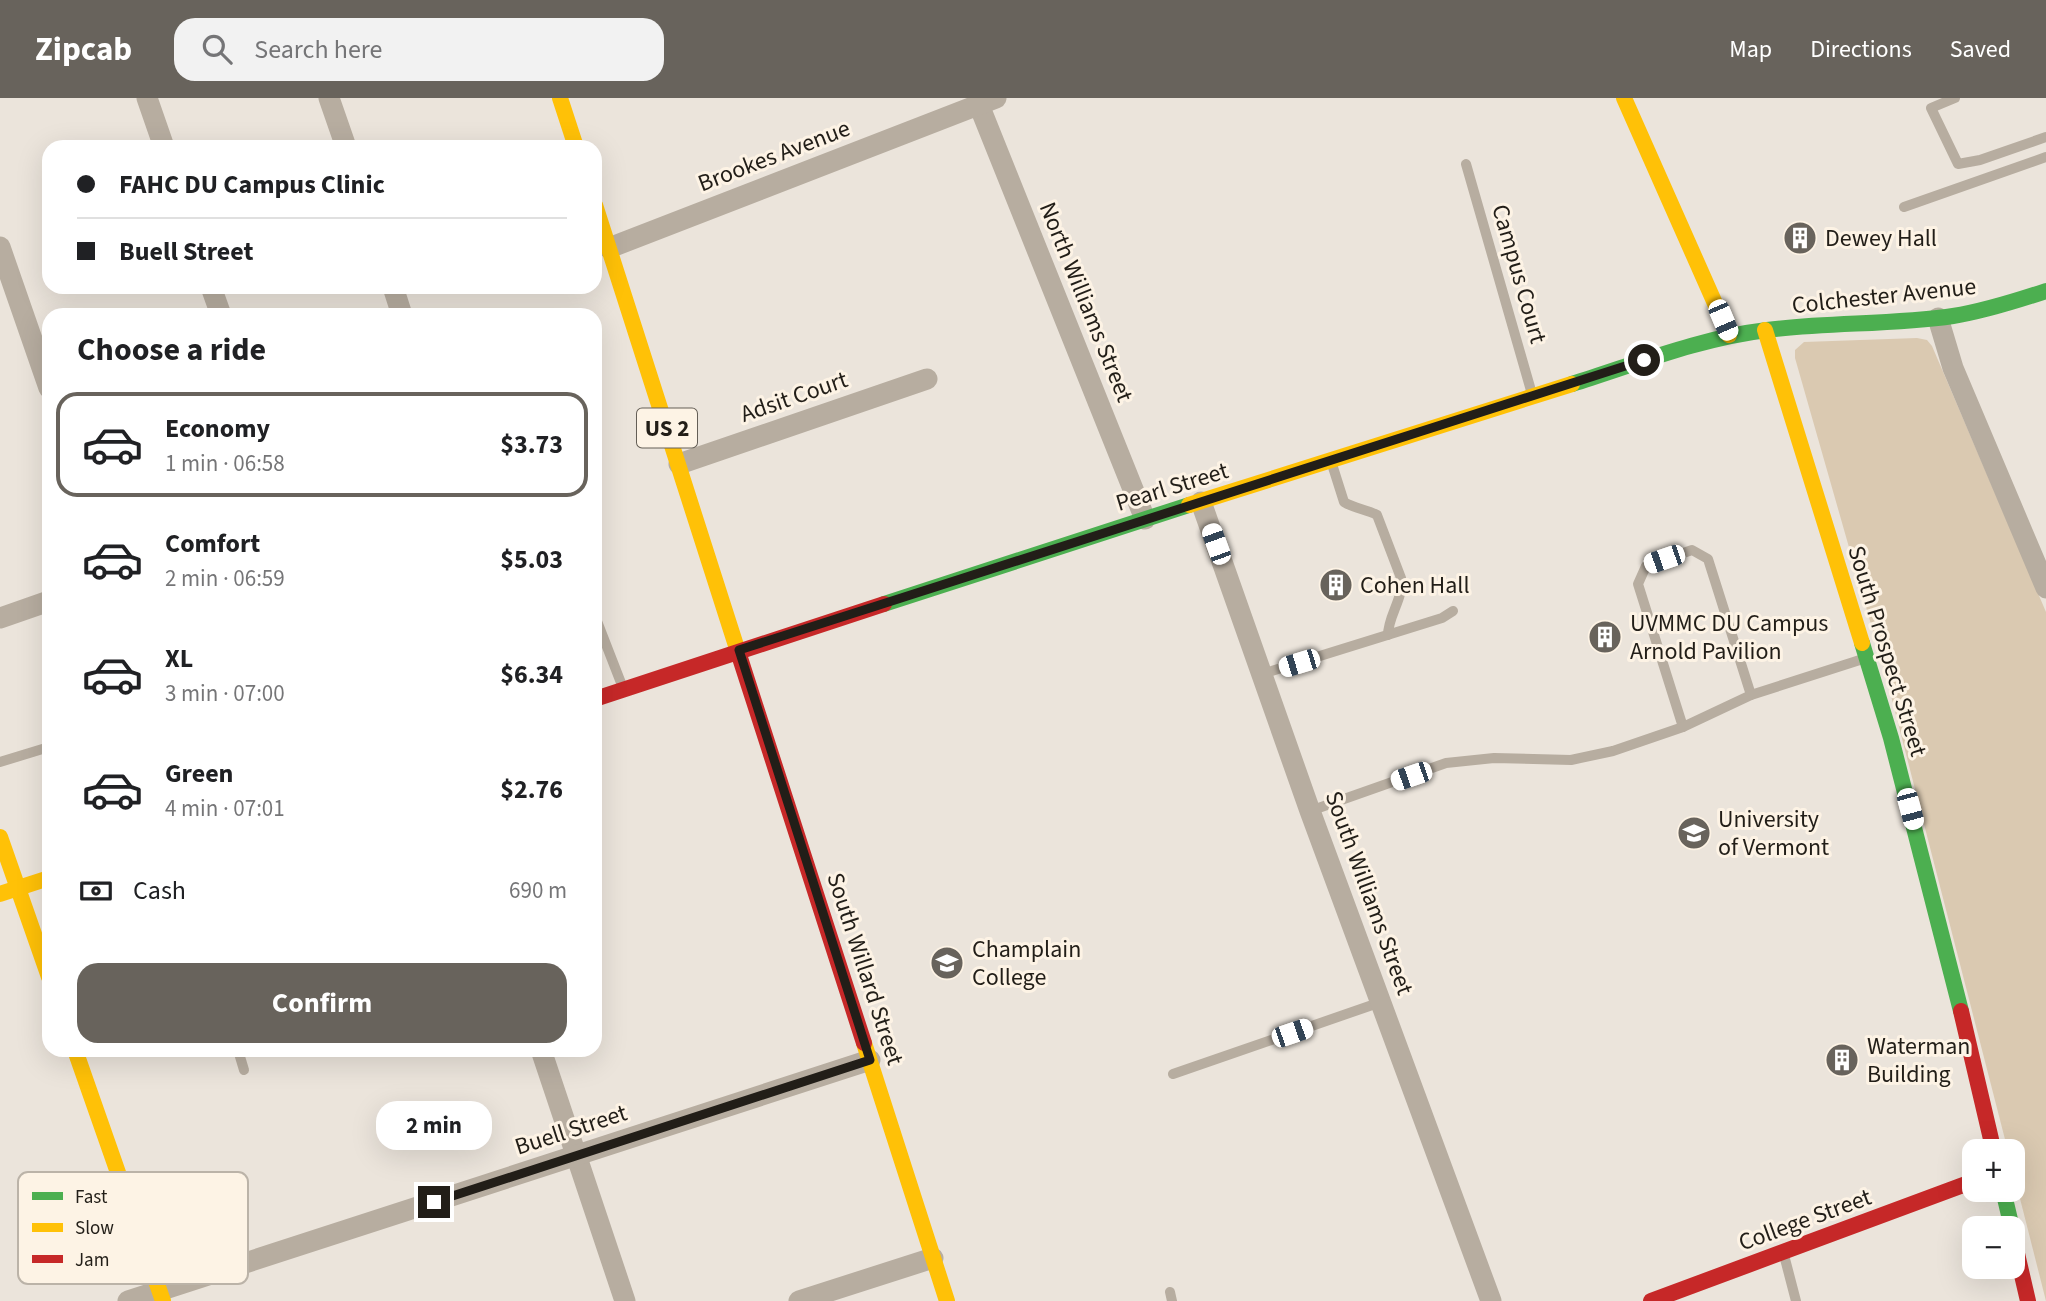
<!DOCTYPE html>
<meta charset="utf-8">
<style>
body{margin:0;font-family:"Source Sans 3",sans-serif;background:#f2f2f2;color:#202124;height:100vh;display:flex;flex-direction:column;font-size:26px;white-space:nowrap}
*{box-sizing:border-box;margin:0}
p{font-size:23px;color:#757577}
.icon{flex:none;width:38px;height:38px;fill:none;stroke:currentColor;stroke-width:2;stroke-linecap:round;stroke-linejoin:round}
.map{position:relative;flex:1;overflow:hidden}
.drawer{position:absolute;left:42px;top:210px;width:560px;height:749px;display:flex;flex-direction:column;background:#fff;border-radius:21px;box-shadow:0 7px 28px #0002}
.drawer>*{flex:none}
.hud{position:absolute;left:42px;top:42px;width:560px;height:154px;border-radius:21px;box-shadow:0 7px 28px #0002;display:grid;align-content:center;height:154px;padding:0 35px;background:#fff}
.fabs{position:absolute;left:1962px;top:1041px;display:grid;gap:14px}
.fabs a{display:grid;place-items:center;width:63px;height:63px;border-radius:14px;background:#fff;box-shadow:0 7px 28px #0002;font-size:35px}
.end{position:absolute;width:32px;height:32px;margin:-16px;border:9px solid #221e18;background:#fff;box-shadow:0 0 0 4px #fff}
.from{border-radius:50%}
.bubble{position:absolute;height:49px;border-radius:21px;background:#fff;box-shadow:0 7px 28px #0002;font-size:23px;font-weight:700;line-height:49px;text-align:center}
.car{position:absolute;width:21px;height:42px;margin:-21px -10px;border-radius:9px;box-shadow:0 0 5px 2px #0007;background:linear-gradient(#fff 24%,#345 0 40%,#fff 0 76%,#345 0 86%,#fff 0)}
.hud b{display:flex;align-items:center;gap:24px;height:66px;font-size:26px}
.hud b+b{border-top:2px solid #e0e0e0}
.hud i{width:18px;height:18px;background:#202124}
ul{padding:0;list-style:none}
li{display:flex;align-items:center;gap:21px;height:105px;margin:0 14px 10px;padding:0 21px;border:4px solid transparent;border-radius:21px}
li div{flex:1}
li b{display:block;font-size:26px}
li em{font-style:normal;font-weight:700}
li.active{border-color:#68635c}
li>.icon{width:63px;height:63px;stroke-width:1.5}
h2{padding:0 35px;font-size:32px;line-height:84px}
.pay{display:flex;align-items:center;gap:18px;height:77px;padding:0 35px;font-size:26px}
.pay p{margin-inline-start:auto}
.button{display:flex;gap:14px;margin-top:auto;padding:14px 35px}
.button a{flex:1;height:80px;border-radius:21px;background:#68635c;color:#fff;font-size:28px;font-weight:700;line-height:80px;text-align:center}
header{display:flex;align-items:center;gap:42px;box-sizing:border-box;height:98px;padding:0 35px;background:#68635c;color:#fff}
header strong{font-size:33px}
nav{display:flex;gap:38px;margin-inline-start:auto;font-size:24px}
.search{width:490px;height:63px;background:#f2f2f2;display:flex;align-items:center;gap:18px;box-sizing:border-box;padding:0 24px;border-radius:21px;color:#757577;font-size:26px}
.map>svg:first-child{display:block}
.green{fill:#dac9b1}
.lines{fill:none;stroke-linecap:round;stroke-linejoin:round}
.lane{stroke:#b7ada0;stroke-width:10}
.street{stroke:#b7ada0;stroke-width:21}
.fast{stroke:#4caf50;stroke-width:16}
.slow{stroke:#ffc107;stroke-width:16}
.jam{stroke:#c62828;stroke-width:16}
.route{stroke:#221e18;stroke-width:9}
.labels{text-anchor:middle;dominant-baseline:central;stroke-width:6;stroke-linejoin:round;paint-order:stroke}
.shield{fill:#fdf3e5;stroke:#645e56;stroke-width:2}
.shield-label{font-size:23px;font-weight:bold;fill:#221e18}
.street-label{font-size:24px;fill:#221e18;stroke:#fdf3e5}
.poi-label{font-size:24px;fill:#221e18;stroke:#fdf3e5;text-anchor:start}
.key{fill:#fdf3e5;stroke:#bbb3a8;stroke-width:2}
.key-label{font-size:19px;fill:#221e18}
</style>
<header>
<strong>Zipcab</strong>
<div class="search"><svg class="icon" aria-label="search" viewBox="0 0 24 24"><circle cx="10" cy="10" r="6"/><path d="M15 15l6 6"/></svg>Search here</div>
<nav><a>Map</a><a>Directions</a><a>Saved</a></nav>
</header>
<div class="map">
<svg width="2046" height="1203" viewBox="0 0 2046 1203">
<rect width="100%" height="100%" fill="#ebe4db"/>
<path class="green" d="M1917 240 1927 242 1932 248 2046 514V1203L2013 1073 2012 1054 2008 1053 1888 586 1795 260V252L1804 244Z"/>
<g class="lines">
<g class="lane">
<path d="M1955 0 1931 10 1958 66 1980 62 2046 39"/>
<path d="M1466 66 1532 296"/>
<path d="M1904 109 2046 59"/>
<path d="M1331 363 1344 404C1355 411 1366 411 1377 417L1401 480C1404 501 1388 517 1388 537"/>
<path d="M595 518 623 590"/>
<path d="M1262 576 1442 520 1453 513"/>
<path d="M1683 629 1638 486 1646 468 1692 452 1708 461 1751 597"/>
<path d="M0 664 49 649"/>
<path d="M1310 713 1446 665 1494 660 1571 662 1613 653 1683 629 1751 597 1866 560"/>
<path d="M238 952 244 972"/>
<path d="M1173 976 1381 904"/>
<path d="M1784 1157 1796 1203"/>
<path d="M1170 1194 1172 1203"/>
</g>
<g class="street">
<path d="M147 0 164 49"/>
<path d="M329 0 346 49"/>
<path d="M979 7 1145 421"/>
<path d="M0 149 49 290"/>
<path d="M609 150 996 0"/>
<path d="M211 189 221 217"/>
<path d="M393 189 402 217"/>
<path d="M1938 220 1953 270 2046 490"/>
<path d="M679 366 927 281"/>
<path d="M1201 404 1310 713 1491 1203"/>
<path d="M0 520 49 503"/>
<path d="M541 952 625 1203"/>
<path d="M128 1203 870 962"/>
<path d="M799 1203 933 1160"/>
</g>
<g class="fast">
<path d="M1572 286C1636 266 1700 240 1767 232 1829 224 1892 227 1953 218 1985 213 2016 203 2046 193"/>
<path d="M884 506 1189 407"/>
<path d="M1862 545 1891 640 1961 913"/>
<path d="M2003 1092 2012 1130"/>
</g>
<g class="slow">
<path d="M560 0 576 49"/>
<path d="M1624 0 1729 237"/>
<path d="M595 107 740 560"/>
<path d="M1765 232 1862 545"/>
<path d="M1189 407 1572 286"/>
<path d="M0 739 49 879"/>
<path d="M0 796 49 780"/>
<path d="M864 945 947 1203"/>
<path d="M75 952 163 1203"/>
</g>
<g class="jam">
<path d="M740 560 864 945"/>
<path d="M595 601 884 506"/>
<path d="M1961 913 1994 1054"/>
<path d="M2012 1134 2028 1203"/>
<path d="M1651 1203 1974 1083"/>
</g>
</g>
<g class="lines">
<path class="route" d="M434 1104 870 962 739 552 1644 262"/>
</g>
<defs>
<symbol id="building-disc" viewBox="-11 -11 22 22"><circle r="9.5" fill="#68635c" stroke="#fdf3e5"/><path d="M-4-6H4V6H1V3H-1V6H-4ZM-2.5-4.3h1.7v1.8h-1.7ZM.8-4.3h1.7v1.8H.8ZM-2.5-1h1.7V.8h-1.7ZM.8-1h1.7V.8H.8Z" fill="#fff"/></symbol>
<symbol id="university-disc" viewBox="-11 -11 22 22"><circle r="9.5" fill="#68635c" stroke="#fdf3e5"/><path d="M0-5L7-2L0 1L-7-2ZM-4 1L0 2.5L4 1V4Q0 6-4 4Z" fill="#fff"/></symbol>
</defs>
<g fill-rule="evenodd">
<use href="#building-disc" x="1781" y="121" width="38" height="38"/>
<use href="#building-disc" x="1317" y="468" width="38" height="38"/>
<use href="#building-disc" x="1586" y="520" width="38" height="38"/>
<use href="#university-disc" x="1675" y="716" width="38" height="38"/>
<use href="#university-disc" x="928" y="846" width="38" height="38"/>
<use href="#building-disc" x="1823" y="943" width="38" height="38"/>
</g>
<g class="labels">
<rect class="shield" x="637" y="310.5" width="60" height="39" rx="5"/>
<g class="shield-label">
<text x="667" y="330">US 2</text>
</g>
<g class="street-label">
<text transform="translate(774 58) rotate(-21)">Brookes Avenue</text>
<text transform="translate(1519 176) rotate(74)">Campus Court</text>
<text transform="translate(1884 198) rotate(-6)">Colchester Avenue</text>
<text transform="translate(1086 204) rotate(68)">North Williams Street</text>
<text transform="translate(794 299) rotate(-19)">Adsit Court</text>
<text transform="translate(1172 389) rotate(-17)">Pearl Street</text>
<text transform="translate(1887 553) rotate(73)">South Prospect Street</text>
<text transform="translate(1369 795) rotate(70)">South Williams Street</text>
<text transform="translate(865 871) rotate(72)">South Willard Street</text>
<text transform="translate(571 1032) rotate(-18)">Buell Street</text>
<text transform="translate(1805 1122) rotate(-20)">College Street</text>
</g>
<g class="poi-label">
<text x="1825" y="140">Dewey Hall</text>
<text x="1360" y="487">Cohen Hall</text>
<text x="1630" y="525">UVMMC DU Campus<tspan x="1630" dy="28">Arnold Pavilion</tspan></text>
<text x="1718" y="721">University<tspan x="1718" dy="28">of Vermont</tspan></text>
<text x="972" y="851">Champlain<tspan x="972" dy="28">College</tspan></text>
<text x="1867" y="948">Waterman<tspan x="1867" dy="28">Building</tspan></text>
</g>
</g>
<rect x="18" y="1074" width="230" height="112" rx="10" class="key"/>
<rect x="32" y="1094" width="31" height="8" fill="#4caf50"/>
<rect x="32" y="1125" width="31" height="9" fill="#ffc107"/>
<rect x="32" y="1157" width="31" height="8" fill="#c62828"/>
<g class="key-label">
<text x="75" y="1105">Fast</text>
<text x="75" y="1136">Slow</text>
<text x="75" y="1168">Jam</text>
</g>
</svg>
<div class="fabs">
<a>+</a>
<a>−</a>
</div>
<i class="end from" style="left:1644px;top:262px"></i>
<i class="end" style="left:434px;top:1104px"></i>
<div class="bubble" style="left:376px;top:1003px;width:116px">2 min</div>
<i class="car" style="left:1723px;top:222px;rotate:157deg"></i>
<i class="car" style="left:1216px;top:446px;rotate:340deg"></i>
<i class="car" style="left:1664px;top:461px;rotate:251deg"></i>
<i class="car" style="left:1299px;top:565px;rotate:253deg"></i>
<i class="car" style="left:1411px;top:678px;rotate:251deg"></i>
<i class="car" style="left:1910px;top:711px;rotate:165deg"></i>
<i class="car" style="left:1292px;top:935px;rotate:71deg"></i>
<div class="hud">
<b><i class="from"></i>FAHC DU Campus Clinic</b>
<b><i></i>Buell Street</b>
</div>
<section class="drawer">
<h2>Choose a ride</h2>
<ul>
<li class="active"><svg class="icon" aria-label="car" viewBox="0 0 24 24"><path d="M5 17H2v-5l4-1 3-4h7l3 4 3 1v5h-3M9 17h6M6 11h13"/><circle cx="7" cy="17" r="2"/><circle cx="17" cy="17" r="2"/></svg><div><b>Economy</b><p>1 min · 06:58</p></div><em>$3.73</em></li>
<li><svg class="icon" aria-label="car" viewBox="0 0 24 24"><path d="M5 17H2v-5l4-1 3-4h7l3 4 3 1v5h-3M9 17h6M6 11h13"/><circle cx="7" cy="17" r="2"/><circle cx="17" cy="17" r="2"/></svg><div><b>Comfort</b><p>2 min · 06:59</p></div><em>$5.03</em></li>
<li><svg class="icon" aria-label="car" viewBox="0 0 24 24"><path d="M5 17H2v-5l4-1 3-4h7l3 4 3 1v5h-3M9 17h6M6 11h13"/><circle cx="7" cy="17" r="2"/><circle cx="17" cy="17" r="2"/></svg><div><b>XL</b><p>3 min · 07:00</p></div><em>$6.34</em></li>
<li><svg class="icon" aria-label="car" viewBox="0 0 24 24"><path d="M5 17H2v-5l4-1 3-4h7l3 4 3 1v5h-3M9 17h6M6 11h13"/><circle cx="7" cy="17" r="2"/><circle cx="17" cy="17" r="2"/></svg><div><b>Green</b><p>4 min · 07:01</p></div><em>$2.76</em></li>
</ul>
<div class="pay"><svg class="icon" aria-label="cash" viewBox="0 0 24 24"><path d="M3 7h18v10H3z"/><circle cx="12" cy="12" r="2"/></svg>Cash<p>690 m</p></div>
<div class="button"><a>Confirm</a></div>
</section>
</div>
